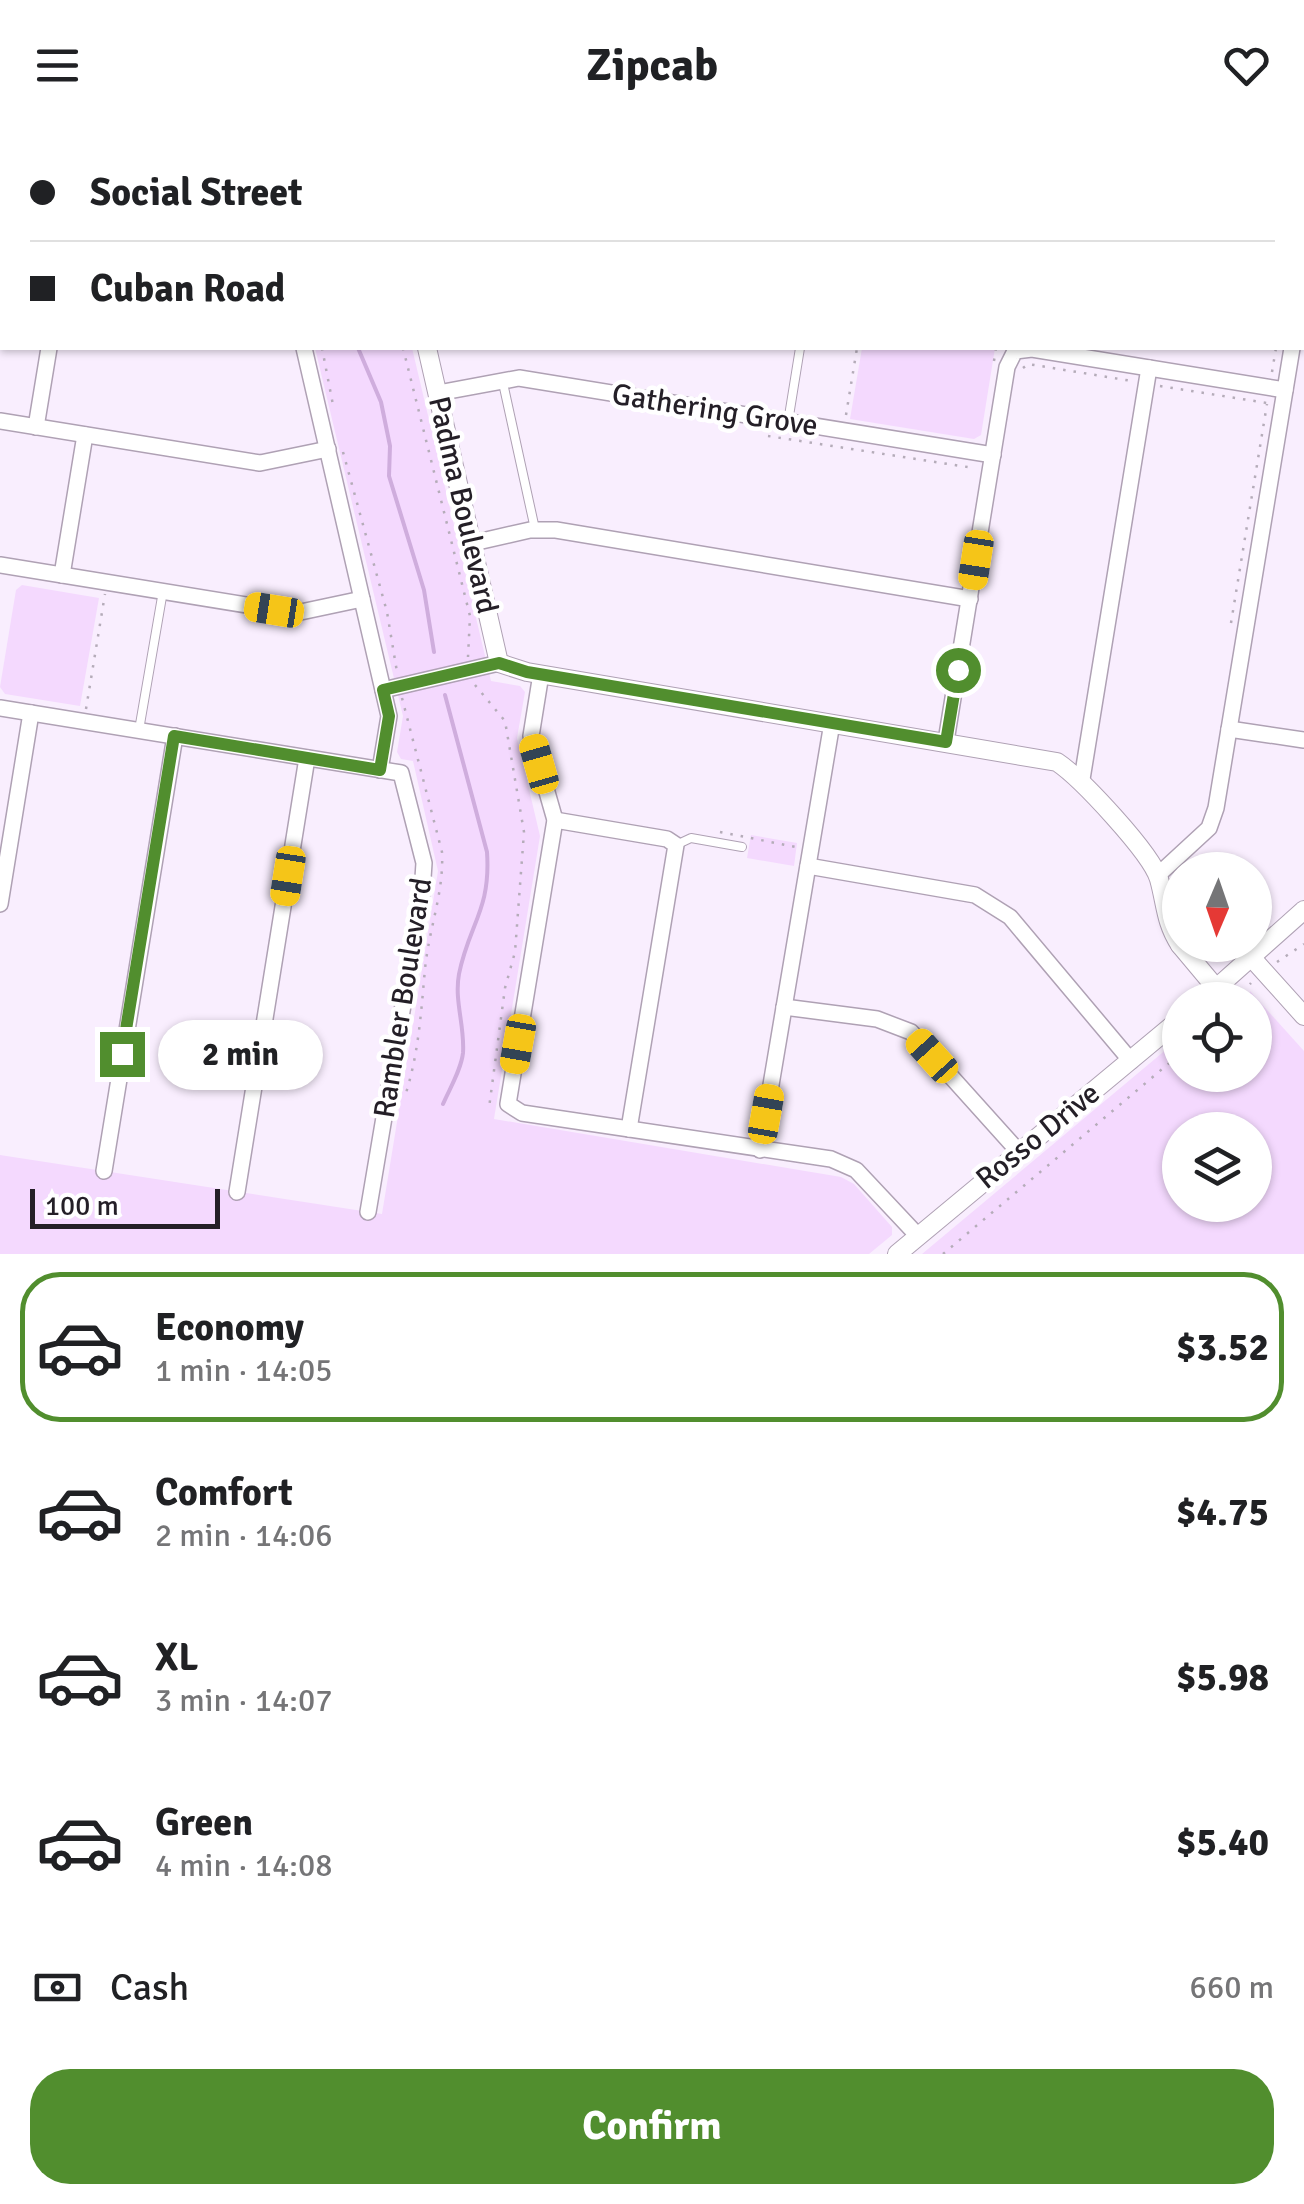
<!DOCTYPE html>
<meta charset="utf-8">
<style>
body{margin:0;font-family:Signika,sans-serif;background:#f2f2f2;color:#202124;height:100vh;display:flex;flex-direction:column;font-size:38px;white-space:nowrap}
*{box-sizing:border-box;margin:0}
p{font-size:32px;color:#757577}
.icon{flex:none;width:55px;height:55px;fill:none;stroke:currentColor;stroke-width:2;stroke-linecap:round;stroke-linejoin:round}
.map{position:relative;height:1124px;overflow:hidden}
.details{display:flex;flex-direction:column;background:#fff;flex:1}
.details>*{flex:none}
.top-card{position:absolute;left:0px;top:0px;width:1305px;height:220px;box-shadow:0 2px 8px #0004;display:grid;align-content:center;height:220px;padding:0 30px;background:#fff}
.needle{width:65px;rotate:182deg}
.buttons{position:absolute;left:1162px;top:722px;display:grid;gap:20px}
.buttons a{display:grid;place-items:center;width:110px;height:110px;border-radius:50%;background:#fff;box-shadow:0 2px 8px #0004;font-size:50px}
.scale{position:absolute;left:30px;bottom:25px;width:190px;box-sizing:border-box;padding-left:10px;border:5px solid #241f27;border-top:0;font-size:28px;line-height:35px;white-space:nowrap;color:#241f27;-webkit-text-stroke:8px #fff;paint-order:stroke}
.end{position:absolute;width:45px;height:45px;margin:-22px;border:12px solid #518e2e;background:#fff;box-shadow:0 0 0 5px #fff}
.from{border-radius:50%}
.bubble{position:absolute;height:70px;border-radius:35px;background:#fff;box-shadow:0 2px 8px #0004;font-size:32px;font-weight:800;line-height:70px;text-align:center}
.car{position:absolute;width:30px;height:60px;margin:-30px -15px;border-radius:12px;box-shadow:0 0 8px 2px #0007;background:linear-gradient(#f5c518 24%,#345 0 40%,#f5c518 0 76%,#345 0 86%,#f5c518 0)}
.top-card b{display:flex;align-items:center;gap:35px;height:95px;font-size:38px}
.top-card b+b{border-top:2px solid #e0e0e0}
.top-card i{width:25px;height:25px;background:#202124}
ul{padding:18px 0 0;list-style:none}
li{display:flex;align-items:center;gap:30px;height:150px;margin:0 20px 15px;padding:0 10px;border:5px solid transparent;border-radius:40px}
li div{flex:1}
li b{display:block;font-size:38px}
li em{font-style:normal;font-weight:800}
li.selected{border-color:#518e2e}
li>.icon{width:90px;height:90px;stroke-width:1.5}
.pay{display:flex;align-items:center;gap:25px;height:110px;padding:0 30px;font-size:38px}
.pay p{margin-inline-start:auto}
.button{display:flex;gap:20px;margin-top:auto;padding:20px 30px}
.button a{flex:1;height:115px;border-radius:40px;background:#518e2e;color:#fff;font-size:40px;font-weight:800;line-height:115px;text-align:center}
header{display:flex;justify-content:space-between;align-items:center;height:130px;padding:0 30px;background:#fff;font-size:45px;font-weight:800}
.map>svg:first-child{display:block}
.green{fill:#f4d9fe;fill-rule:evenodd}
.lines{fill:none;stroke-linecap:round;stroke-linejoin:round}
.stream{stroke:#cfaddd;stroke-width:4}
.service-casing{stroke:#afa1b4;stroke-width:10}
.minor-casing{stroke:#afa1b4;stroke-width:18}
.tertiary-casing{stroke:#afa1b4;stroke-width:20}
.path{stroke:#b5acb9;stroke-width:2.5;stroke-dasharray:2.5 8;stroke-linecap:butt}
.service{stroke:#fff;stroke-width:8}
.minor{stroke:#fff;stroke-width:15}
.tertiary{stroke:#fff;stroke-width:18}
.route{stroke:#518e2e;stroke-width:12}
.labels{text-anchor:middle;dominant-baseline:central;stroke-width:9;stroke-linejoin:round;paint-order:stroke}
.street-label{font-size:30px;fill:#241f27;stroke:#fff}
</style>
<header><svg class="icon" aria-label="menu" viewBox="0 0 24 24"><path d="M4 6h16M4 12h16M4 18h16"/></svg>Zipcab<svg class="icon" aria-label="heart" viewBox="0 0 24 24"><path d="M12 20l-8-8c-3-5 5-10 8-4 3-6 11-1 8 4z"/></svg></header>
<div class="map">
<svg width="1304" height="1124" viewBox="0 0 1304 1124">
<rect width="100%" height="100%" fill="#f9eefe"/>
<g class="green">
<path d="M0 0H421L2 2V153Z"/>
<path d="M315 218H412L491 551 520 556 525 562 517 608 540 706 494 989 841 1047 854 1054 892 1097V1105L869 1124H0V1025L382 1084 438 741 413 631 401 629 397 622 403 586Z"/>
<path d="M862 218H995L981 305 974 309 850 289Z"/>
<path d="M22 455 99 468 80 576 5 564 0 557 16 460Z"/>
<path d="M751 705 797 713 794 736 747 728Z"/>
<path d="M1250 861 1304 921V1124H922L1180 908V945H1255V870H1249ZM1180 1000H1255V1075H1180Z"/>
</g>
<g class="lines">
<g class="stream">
<path d="M168 0 172 2"/>
<path d="M358 218 381 272 390 316 389 346 424 460 434 522"/>
<path d="M443 974C450 958 461 940 463 923 465 896 454 871 459 844 469 794 491 780 487 722L445 565"/>
</g>
<defs>
<g id="service">
<path d="M503 253 535 399"/>
<path d="M788 292 800 218"/>
<path d="M139 600 163 461"/>
<path d="M676 715 691 708 742 717"/>
</g>
<g id="minor">
<path d="M582 2V0"/>
<path d="M728 2V0"/>
<path d="M875 2V0"/>
<path d="M1231 2 1232 0"/>
<path d="M1302 130 1304 131"/>
<path d="M1302 151 1304 143"/>
<path d="M0 162 2 163"/>
<path d="M304 218 389 586 380 640"/>
<path d="M438 263 519 248 993 325"/>
<path d="M0 291 260 333 328 319"/>
<path d="M36 297 49 218"/>
<path d="M473 413 530 400H556L970 469"/>
<path d="M0 435 296 483 362 469"/>
<path d="M62 445 85 305"/>
<path d="M541 544 531 606 555 690 508 974 522 983 831 1029 856 1040 918 1106"/>
<path d="M383 560 499 533"/>
<path d="M0 578 401 643 424 733 422 763 368 1082"/>
<path d="M1229 599 1304 610"/>
<path d="M946 611 1007 237 1015 221 1032 219 1285 260"/>
<path d="M1082 649 1149 238"/>
<path d="M555 690 667 709 676 715 629 999"/>
<path d="M808 736 975 765 1010 787 1131 931"/>
<path d="M1158 745 1209 698 1216 678 1292 218"/>
<path d="M0 774 31 583"/>
<path d="M784 877 877 889 911 902 1018 1021"/>
<path d="M760 1020 832 593"/>
<path d="M104 1041 175 606"/>
<path d="M237 1062 307 628"/>
</g>
<g id="tertiary">
<path d="M436 2V0"/>
<path d="M427 218 499 533 527 542 1057 632C1081 648 1151 723 1159 749 1166 774 1165 792 1180 815"/>
<path d="M1180 815 1216 858"/>
<path d="M1251 827 1304 886"/>
<path d="M1203 870 1304 780"/>
<path d="M897 1124 1180 889"/>
</g>
</defs>
<use href="#service" class="service-casing"/>
<use href="#minor" class="minor-casing"/>
<use href="#tertiary" class="tertiary-casing"/>
<g class="path">
<path d="M269 0 275 2"/>
<path d="M1177 0 1192 2"/>
<path d="M416 2V0"/>
<path d="M1215 2 1216 0"/>
<path d="M0 142H2"/>
<path d="M322 218 333 275"/>
<path d="M403 218 470 486 468 527"/>
<path d="M994 231 996 218"/>
<path d="M1023 238 1028 234 1132 251"/>
<path d="M1272 242 1276 218"/>
<path d="M1160 256 1267 273"/>
<path d="M846 285 857 218"/>
<path d="M768 306 974 338"/>
<path d="M343 322 387 482 397 542"/>
<path d="M1231 493 1267 274"/>
<path d="M475 555 505 591 524 702 515 822 505 858 489 978"/>
<path d="M402 568 442 722C444 763 429 798 425 839 421 882 419 921 406 963"/>
<path d="M86 579 105 464"/>
<path d="M720 702 796 717"/>
<path d="M1277 832 1304 814"/>
<path d="M1236 870 1251 853"/>
<path d="M943 1124 1180 924"/>
</g>
<use href="#service" class="service"/>
<use href="#minor" class="minor"/>
<use href="#tertiary" class="tertiary"/>
</g>
<g class="lines">
<path class="route" d="M122 924 174 606 380 640 389 586 383 560 499 533 527 542 946 612 958 540"/>
</g>
<g class="labels">
<g class="street-label">
<text transform="translate(715 280) rotate(9)">Gathering Grove</text>
<text transform="translate(463 375) rotate(77)">Padma Boulevard</text>
<text transform="translate(403 868) rotate(-81)">Rambler Boulevard</text>
<text transform="translate(1038 1006) rotate(-39)">Rosso Drive</text>
</g>
</g>
</svg>
<div class="buttons">
<a><svg class="needle" viewBox="-14 -14 28 28"><path d="M0-13l5 13h-10z" fill="#e53935"/><path d="M0 13l5-13h-10z" fill="#757577"/></svg></a>
<a><svg class="icon" aria-label="locate" viewBox="0 0 24 24"><circle cx="12" cy="12" r="6"/><path d="M12 2v4M12 18v4M2 12h4M18 12h4"/></svg></a>
<a><svg class="icon" aria-label="layers" viewBox="0 0 24 24"><path d="M12 4l9 5-9 5-9-5zM3 14l9 5 9-5"/></svg></a>
</div>
<div class="scale">100 m</div>
<i class="end from" style="left:958px;top:540px"></i>
<i class="end" style="left:122px;top:924px"></i>
<div class="bubble" style="left:158px;top:890px;width:165px">2 min</div>
<i class="car" style="left:976px;top:430px;rotate:189deg"></i>
<i class="car" style="left:274px;top:480px;rotate:279deg"></i>
<i class="car" style="left:539px;top:634px;rotate:344deg"></i>
<i class="car" style="left:288px;top:746px;rotate:189deg"></i>
<i class="car" style="left:518px;top:914px;rotate:190deg"></i>
<i class="car" style="left:932px;top:926px;rotate:318deg"></i>
<i class="car" style="left:766px;top:984px;rotate:10deg"></i>
<div class="top-card">
<b><i class="from"></i>Social Street</b>
<b><i></i>Cuban Road</b>
</div>
</div>
<section class="details">
<ul>
<li class="selected"><svg class="icon" aria-label="car" viewBox="0 0 24 24"><path d="M5 17H2v-5l4-1 3-4h7l3 4 3 1v5h-3M9 17h6M6 11h13"/><circle cx="7" cy="17" r="2"/><circle cx="17" cy="17" r="2"/></svg><div><b>Economy</b><p>1 min · 14:05</p></div><em>$3.52</em></li>
<li><svg class="icon" aria-label="car" viewBox="0 0 24 24"><path d="M5 17H2v-5l4-1 3-4h7l3 4 3 1v5h-3M9 17h6M6 11h13"/><circle cx="7" cy="17" r="2"/><circle cx="17" cy="17" r="2"/></svg><div><b>Comfort</b><p>2 min · 14:06</p></div><em>$4.75</em></li>
<li><svg class="icon" aria-label="car" viewBox="0 0 24 24"><path d="M5 17H2v-5l4-1 3-4h7l3 4 3 1v5h-3M9 17h6M6 11h13"/><circle cx="7" cy="17" r="2"/><circle cx="17" cy="17" r="2"/></svg><div><b>XL</b><p>3 min · 14:07</p></div><em>$5.98</em></li>
<li><svg class="icon" aria-label="car" viewBox="0 0 24 24"><path d="M5 17H2v-5l4-1 3-4h7l3 4 3 1v5h-3M9 17h6M6 11h13"/><circle cx="7" cy="17" r="2"/><circle cx="17" cy="17" r="2"/></svg><div><b>Green</b><p>4 min · 14:08</p></div><em>$5.40</em></li>
</ul>
<div class="pay"><svg class="icon" aria-label="cash" viewBox="0 0 24 24"><path d="M3 7h18v10H3z"/><circle cx="12" cy="12" r="2"/></svg>Cash<p>660 m</p></div>
<div class="button"><a>Confirm</a></div>
</section>
